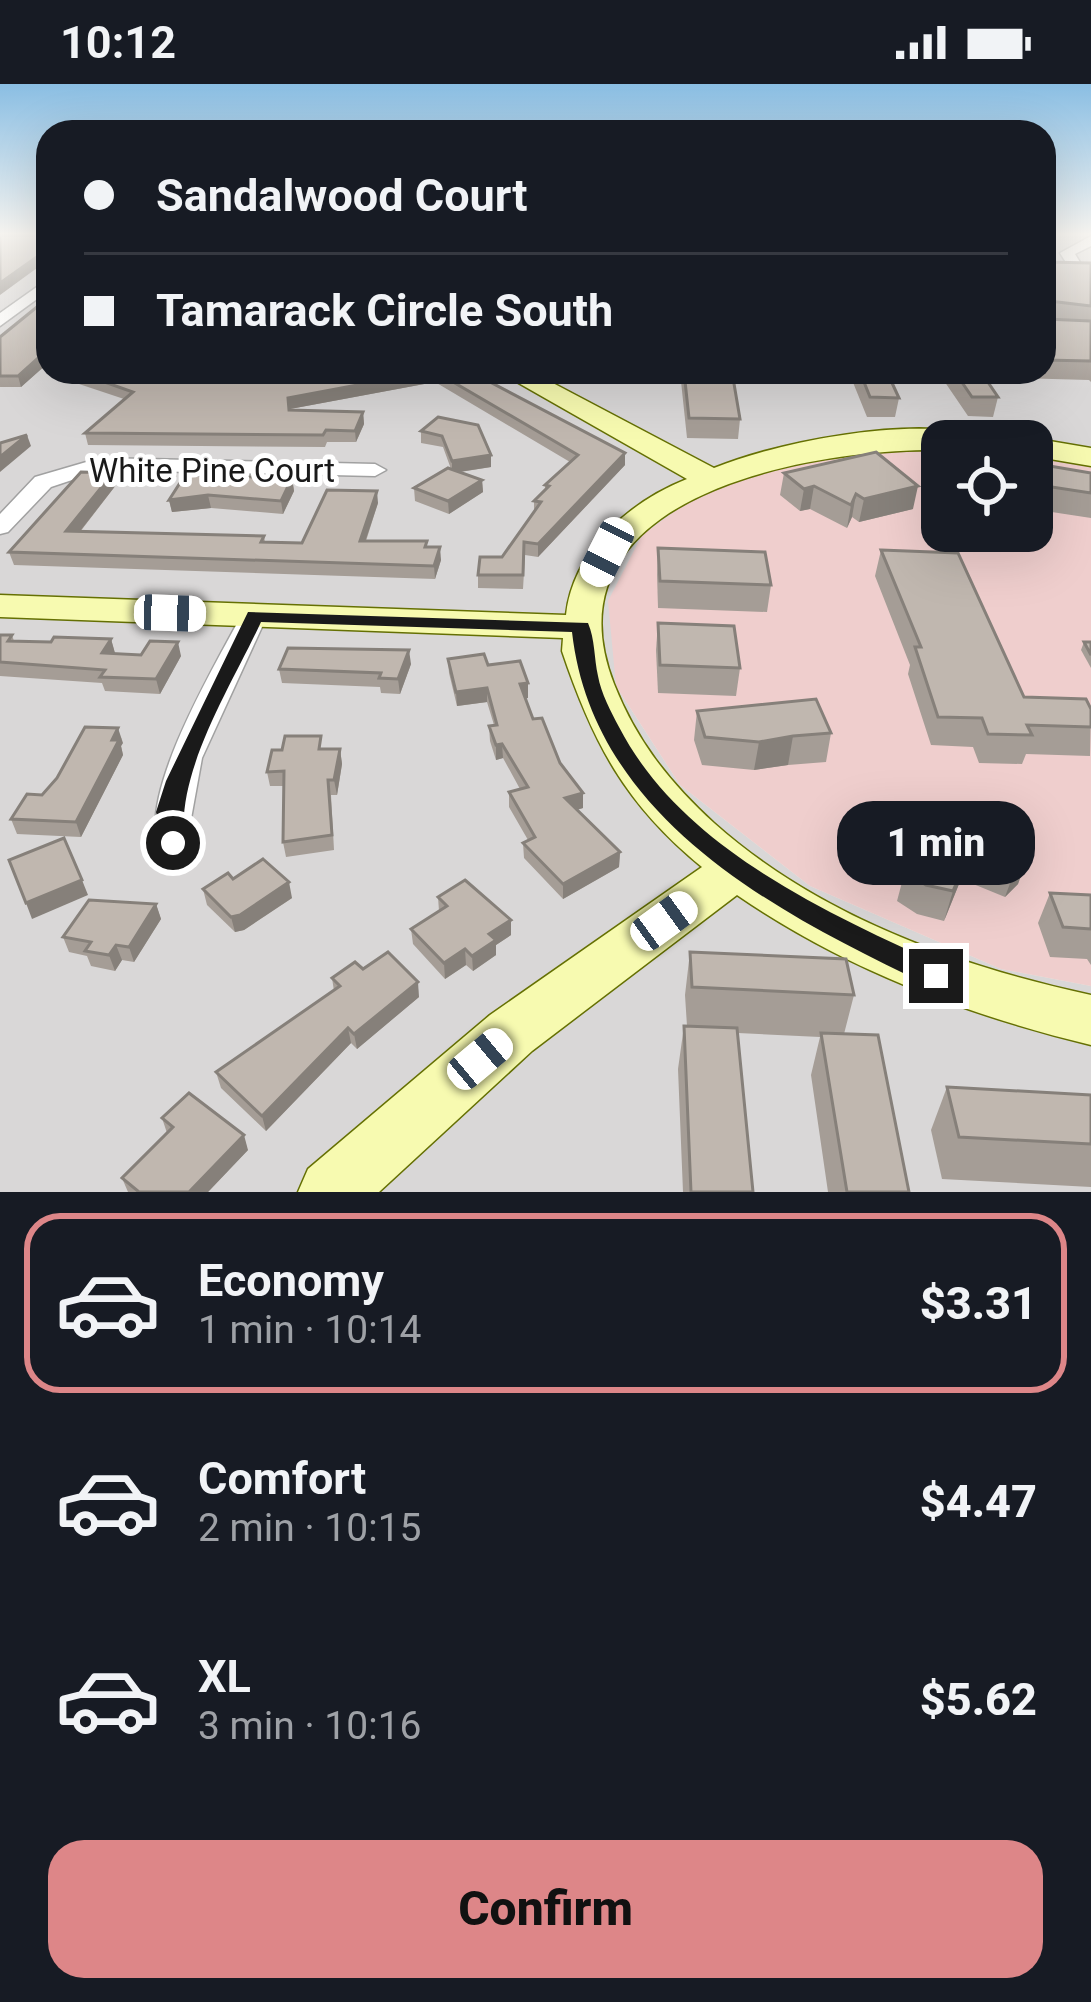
<!DOCTYPE html>
<meta charset="utf-8">
<style>
body{margin:0;font-family:Roboto,sans-serif;background:#20242c;color:#f1f3f6;height:100vh;display:flex;flex-direction:column;font-size:45px;white-space:nowrap}
*{box-sizing:border-box;margin:0}
p{font-size:39px;color:#9ea1a6}
.icon{flex:none;width:66px;height:66px;fill:none;stroke:currentColor;stroke-width:2;stroke-linecap:round;stroke-linejoin:round}
.map{position:relative;height:1108px;overflow:hidden}
.details{display:flex;flex-direction:column;background:#171b24;flex:1}
.details>*{flex:none}
.banner{position:absolute;left:36px;top:36px;width:1020px;height:264px;border-radius:36px;box-shadow:0 12px 48px #0002;display:grid;align-content:center;height:264px;padding:0 48px;background:#171b24}
.tools{position:absolute;left:921px;top:336px;display:grid;gap:24px}
.tools a{display:grid;place-items:center;width:132px;height:132px;border-radius:24px;background:#171b24;box-shadow:0 12px 48px #0002;font-size:60px}
.end{position:absolute;width:54px;height:54px;margin:-27px;border:15px solid #1a1a1a;background:#fff;box-shadow:0 0 0 6px #fff}
.from{border-radius:50%}
.bubble{position:absolute;height:84px;border-radius:36px;background:#171b24;box-shadow:0 12px 48px #0002;font-size:39px;font-weight:800;line-height:84px;text-align:center}
.car{position:absolute;width:36px;height:72px;margin:-36px -18px;border-radius:15px;box-shadow:0 0 9px 3px #0007;background:linear-gradient(#fff 24%,#345 0 40%,#fff 0 76%,#345 0 86%,#fff 0)}
.banner b{display:flex;align-items:center;gap:42px;height:114px;font-size:45px}
.banner b+b{border-top:3px solid #363941}
.banner i{width:30px;height:30px;background:#f1f3f6}
ul{padding:21px 0 0;list-style:none}
li{display:flex;align-items:center;gap:36px;height:180px;margin:0 24px 18px;padding:0 24px;border:6px solid transparent;border-radius:36px}
li div{flex:1}
li b{display:block;font-size:45px}
li em{font-style:normal;font-weight:800}
li.current{border-color:#dd8688}
li>.icon{width:108px;height:108px;stroke-width:1.5}
.primary-button{display:flex;gap:24px;margin-top:auto;padding:24px 48px}
.primary-button a{flex:1;height:138px;border-radius:36px;background:#dd8688;color:#111;font-size:48px;font-weight:800;line-height:138px;text-align:center}
.status{display:flex;justify-content:space-between;align-items:center;height:84px;padding:0 60px;background:#171b24;direction:ltr}
.status svg{height:33px;fill:currentColor}
.map>svg:first-child{display:block}
.residential{fill:#d9d7d7}
.commercial{fill:#efcecd}
.lines{fill:none;stroke-linecap:round;stroke-linejoin:round}
.street-casing{stroke:#a1a1a1;stroke-width:3}
.secondary-casing{stroke:#657003;stroke-width:3}
.street{fill:#fff;fill-rule:evenodd}
.secondary{fill:#f7fab0;fill-rule:evenodd}
.wall{fill:#a59d96}
.shaded-wall{fill:#86807a}
.building{fill:#c0b7af;stroke:#86807a;stroke-width:3}
.route{fill:#1a1a1a}
.labels{text-anchor:middle;dominant-baseline:central;stroke-width:10;stroke-linejoin:round;paint-order:stroke}
.far-street-label{font-size:33px;fill:#1a1a1a;stroke:#fff}
</style>
<div class="status"><b>10:12</b><svg viewBox="0 0 49 12"><path d="M0 12V9h3v3zM5 12V6h3v6zM10 12V3h3v9zM15 12V0h3v12zM26 1h20v11H26zM47 4h2v5h-2z"/></svg></div>
<div class="map">
<svg width="1091" height="1108" viewBox="0 0 1091 1108">
<rect width="100%" height="100%" fill="#ede8df"/>
<path class="residential" d="M0 151H48V288H1044V151H1091V380L1032 357H942L616 602 680 701 810 802 1001 885 1091 902V1108H0Z"/>
<path class="commercial" d="M942 364V447H1032V370L1091 380V902L1001 885 810 802 680 701 616 602 608 517 642 451 707 404 792 375Z"/>
<g class="lines">
<defs>
<g id="street">
<path d="M1091 152V162L1075 170 1084 185 1072 188 1060 169Z"/>
<path d="M48 195V207L0 242V229Z"/>
<path d="M100 374 375 380 386 386 375 392 102 386 51 403 8 448 0 450V430L35 393Z"/>
<path d="M254 524 267 532 202 674 185 768 173 771 161 768C133 717 216 580 241 532Z"/>
</g>
<g id="secondary">
<path d="M499 288H532L714 384C782 357 907 333 978 351L983 357H942V366C812 364 540 411 614 600 636 656 669 698 714 739 818 832 957 882 1091 911V961C964 930 845 885 737 811L532 967 379 1108H298L308 1085 490 931 702 783C625 720 593 659 562 567L563 554 0 533V511L566 531C573 467 629 418 687 395Z"/>
<path d="M1032 354 1091 364V382L1032 372V357H1021Z"/>
</g>
</defs>
<use href="#street" class="street-casing"/>
<use href="#secondary" class="secondary-casing"/>
<use href="#street" class="street"/>
<use href="#secondary" class="secondary"/>
</g>
<g class="wall">
<path d="M1044 172 1048 178 1091 179V298L1089 296 985 293 998 313 993 333 968 332 938 288H1044Z"/>
<path d="M48 214V279L21 303H0V253Z"/>
<path d="M76 288 171 292 174 288H471L625 381 538 473 525 471 523 505 478 504V491L502 473 534 429V417L545 407V401L570 378 435 298 290 325V326L363 328 364 340 356 358H327L325 363 88 361 85 349 124 315 79 300Z"/>
<path d="M680 288H887L899 314 895 333H867L850 291 732 289 740 335 738 355 687 354Z"/>
<path d="M438 333 491 383 460 388 482 396 483 408 449 430 415 417 414 404 451 385 443 363 421 359V347Z"/>
<path d="M1032 379 1091 389V434L1032 425Z"/>
<path d="M784 389 913 425 859 438 852 433 847 444 810 425 800 427 780 411Z"/>
<path d="M292 394 294 407 283 430 211 424 172 428 169 416Z"/>
<path d="M116 401 80 448 264 452 265 458 302 459 378 419 366 457H427V463L441 476 435 495 14 481 9 468Z"/>
<path d="M658 464 771 501 767 528 658 524 657 490Z"/>
<path d="M881 466 1024 613 1091 625 1090 672 1026 670 1022 680 979 679 973 663 931 661 908 590 910 581 875 492Z"/>
<path d="M658 539 740 584 736 612 658 609 656 566Z"/>
<path d="M0 551H12L14 557 51 558 111 555 115 570 181 572 160 610 105 607 102 599 0 592Z"/>
<path d="M1084 558H1091V584L1081 566Z"/>
<path d="M448 575 488 581 528 614H525L533 635 560 679 583 709V724L577 726 620 768 619 783 563 815 524 774 523 759 528 756 509 723V708L520 705 503 674 496 676 490 657 489 642 494 641 487 618 457 622 449 589Z"/>
<path d="M411 580 400 610 381 609 380 603 282 599 279 585Z"/>
<path d="M697 627 831 649 826 678 788 681 754 686 702 681 694 656Z"/>
<path d="M123 659 121 662 123 671 81 753 17 750 11 735 42 711Z"/>
<path d="M324 665H340L342 680 337 711H331L334 766 286 773 283 758V702H270L267 688Z"/>
<path d="M925 731 1027 753 1018 800 1005 813 961 795 944 837 917 830 897 817 905 787 916 765Z"/>
<path d="M233 795 292 814 244 846 235 848 207 821 203 805Z"/>
<path d="M1050 809 1091 811V881L1087 875 1050 873 1038 839Z"/>
<path d="M438 813 511 851 496 861V871L473 887 466 881 445 895 413 860 411 845 439 827Z"/>
<path d="M156 820 161 835 134 878 122 876 115 887 91 882 87 872 69 868 63 853Z"/>
<path d="M690 868 854 911 844 950 909 1108H828L811 991 820 953 738 949 753 1108H683L678 985 684 942H687L685 911Z"/>
<path d="M363 885 419 913 357 965 351 959 266 1047 221 1004 216 988 334 907 332 894Z"/>
<path d="M947 1003 1091 1011V1103L942 1095 931 1046Z"/>
<path d="M162 1034 248 1066 208 1108H128L122 1094 167 1049Z"/>
</g>
<g class="shaded-wall">
<path d="M48 165V176L0 211V199Z"/>
<path d="M48 265V279L21 303 18 292Z"/>
<path d="M427 288H434L435 298 290 325 291 338 288 314Z"/>
<path d="M363 328 364 340 356 358 355 347Z"/>
<path d="M27 351 31 362 0 388V373Z"/>
<path d="M625 369V381L538 473V460Z"/>
<path d="M491 371V383L452 389V377Z"/>
<path d="M113 389 116 401 70 460 66 447Z"/>
<path d="M292 394 294 407 283 430 281 417Z"/>
<path d="M482 396 483 408 449 430 448 417Z"/>
<path d="M814 402 810 425 800 427 804 405Z"/>
<path d="M918 402 913 425 859 438 864 415Z"/>
<path d="M377 407 378 419 361 470 360 457Z"/>
<path d="M856 410 852 433 847 444 851 421Z"/>
<path d="M208 411 211 424 172 428 169 416Z"/>
<path d="M440 463 441 476 435 495 434 482Z"/>
<path d="M111 555 115 569 106 583 102 569Z"/>
<path d="M178 558 181 572 160 610 156 595Z"/>
<path d="M409 566 411 580 400 610 398 595Z"/>
<path d="M528 599V614L520 615V600Z"/>
<path d="M487 604V618L457 622 456 608Z"/>
<path d="M118 644 123 659 121 662 123 671 81 753 76 738Z"/>
<path d="M793 652 788 681 754 686 759 658Z"/>
<path d="M502 660 503 674 496 676V661Z"/>
<path d="M340 665 342 680 337 711 334 696Z"/>
<path d="M583 709V724L565 729V714Z"/>
<path d="M971 765 961 795 944 837 953 807Z"/>
<path d="M620 768 619 783 563 815V800Z"/>
<path d="M1029 771 1018 800 1005 813 1016 783Z"/>
<path d="M82 796 88 811 32 835 26 819Z"/>
<path d="M289 798 292 814 244 846 235 848 231 833Z"/>
<path d="M156 820 161 835 134 878 129 863Z"/>
<path d="M511 836V851L496 861V871L473 887 472 872 489 850Z"/>
<path d="M116 861 122 876 115 887 109 871Z"/>
<path d="M465 865 466 881 445 895 444 879Z"/>
<path d="M418 898 419 913 357 965 354 950Z"/>
<path d="M348 944 351 959 266 1047 262 1032Z"/>
<path d="M244 1051 248 1066 208 1108H189Z"/>
</g>
<g class="building">
<path d="M0 151H48V165L0 199Z"/>
<path d="M1044 172 1048 178 1091 179V222L1049 217 1046 235 1091 237V277L1044 276Z"/>
<path d="M48 214V265L18 292H0V253Z"/>
<path d="M76 288H153L171 292 174 288H427L288 314 289 326 363 328 355 347 326 346 323 351 85 349 133 308Z"/>
<path d="M436 288H471L625 369 538 460 524 458 523 491H478L480 473H502L541 418 534 417 549 402 545 401 578 371Z"/>
<path d="M684 288H732L740 335 689 334Z"/>
<path d="M860 288H887L899 314 870 313Z"/>
<path d="M955 288H981L998 313H972Z"/>
<path d="M438 333 478 341 491 371 452 377 442 352 421 347Z"/>
<path d="M27 351 0 373V359Z"/>
<path d="M876 368 918 402 864 415 856 410 851 421 814 402 804 405 784 389Z"/>
<path d="M1032 379 1091 389V409L1032 400Z"/>
<path d="M448 384 482 396 448 417 414 404Z"/>
<path d="M81 388 113 389 66 447 264 452 261 458 302 459 327 406 377 407 360 457H427L425 463H440L434 482 9 468Z"/>
<path d="M185 391 292 394 281 417 208 411 169 416Z"/>
<path d="M658 464 765 468 771 501 660 497Z"/>
<path d="M881 466 958 469 1024 613 1086 615 1091 625V643L1027 641 1032 651 988 650 982 634 938 633 915 563H921Z"/>
<path d="M658 539 734 542 740 584 660 581Z"/>
<path d="M0 551H12L8 557 51 558 54 553 111 555 102 569 141 571 150 557 178 558 156 595 100 593 105 586 0 578Z"/>
<path d="M1084 558H1091V571Z"/>
<path d="M288 564 409 566 398 595 379 594 381 589 279 585Z"/>
<path d="M484 570 488 581 520 577 528 599 520 600 533 635 542 634 560 679 583 709 565 714 620 768 563 800 523 759 535 753 509 708 528 703 502 660 496 661 489 642 497 641 487 604 456 608 448 575Z"/>
<path d="M816 615 831 649 793 652 759 658 705 653 697 627Z"/>
<path d="M85 643 118 644 112 656H119L76 738 11 735 27 710 42 711 57 694Z"/>
<path d="M285 652H321L319 665H340L334 696H328L332 751 283 758 284 687 267 688 272 666H282Z"/>
<path d="M938 720 1027 753 1029 771 1016 783 971 765 953 807 926 801 905 787 924 749 925 731Z"/>
<path d="M64 754 82 796 26 819 9 776Z"/>
<path d="M263 775 289 798 240 831 231 833 203 805 228 789 233 795Z"/>
<path d="M465 796 511 836 489 850 496 856 472 872 465 865 444 879 411 845 447 822 438 813Z"/>
<path d="M1050 809 1091 811V845L1063 843Z"/>
<path d="M89 816 156 820 129 863 116 861 109 871 85 867 91 858 63 853Z"/>
<path d="M388 868 418 898 354 950 348 944 262 1032 216 988 340 902 332 894 355 878 363 885Z"/>
<path d="M690 868 846 875 854 911 692 903Z"/>
<path d="M684 942 737 944 753 1108H691Z"/>
<path d="M821 949 878 951 909 1108H847Z"/>
<path d="M947 1003 1091 1011V1060L959 1053Z"/>
<path d="M189 1009 244 1051 189 1108H139L122 1094 173 1043 162 1034Z"/>
</g>
<linearGradient id="sky" x2="0" y2="1"><stop stop-color="#8abee3"/><stop offset="0.49" stop-color="#f7f5f1"/><stop offset="1" stop-color="#f7f5f1" stop-opacity="0"/></linearGradient>
<rect width="1091" height="306" fill="url(#sky)"/>
<path class="route" d="M248 528 588 539C595 555 594 574 598 592 601 609 611 628 619 643 682 765 828 829 945 883V900H926C775 828 593 734 572 548L261 538C232 601 174 690 185 759L173 768 164 766 156 728 166 697Z"/>
<g class="labels">
<g class="far-street-label">
<text x="212" y="386">White Pine Court</text>
</g>
</g>
</svg>
<div class="tools">
<a><svg class="icon" aria-label="locate" viewBox="0 0 24 24"><circle cx="12" cy="12" r="6"/><path d="M12 2v4M12 18v4M2 12h4M18 12h4"/></svg></a>
</div>
<i class="end from" style="left:173px;top:759px"></i>
<i class="end" style="left:936px;top:892px"></i>
<div class="bubble" style="left:837px;top:717px;width:198px">1 min</div>
<i class="car" style="left:607px;top:468px;rotate:207deg"></i>
<i class="car" style="left:170px;top:529px;rotate:92deg"></i>
<i class="car" style="left:664px;top:837px;rotate:54deg"></i>
<i class="car" style="left:480px;top:975px;rotate:50deg"></i>
<div class="banner">
<b><i class="from"></i>Sandalwood Court</b>
<b><i></i>Tamarack Circle South</b>
</div>
</div>
<section class="details">
<ul>
<li class="current"><svg class="icon" aria-label="car" viewBox="0 0 24 24"><path d="M5 17H2v-5l4-1 3-4h7l3 4 3 1v5h-3M9 17h6M6 11h13"/><circle cx="7" cy="17" r="2"/><circle cx="17" cy="17" r="2"/></svg><div><b>Economy</b><p>1 min · 10:14</p></div><em>$3.31</em></li>
<li><svg class="icon" aria-label="car" viewBox="0 0 24 24"><path d="M5 17H2v-5l4-1 3-4h7l3 4 3 1v5h-3M9 17h6M6 11h13"/><circle cx="7" cy="17" r="2"/><circle cx="17" cy="17" r="2"/></svg><div><b>Comfort</b><p>2 min · 10:15</p></div><em>$4.47</em></li>
<li><svg class="icon" aria-label="car" viewBox="0 0 24 24"><path d="M5 17H2v-5l4-1 3-4h7l3 4 3 1v5h-3M9 17h6M6 11h13"/><circle cx="7" cy="17" r="2"/><circle cx="17" cy="17" r="2"/></svg><div><b>XL</b><p>3 min · 10:16</p></div><em>$5.62</em></li>
</ul>
<div class="primary-button"><a>Confirm</a></div>
</section>
